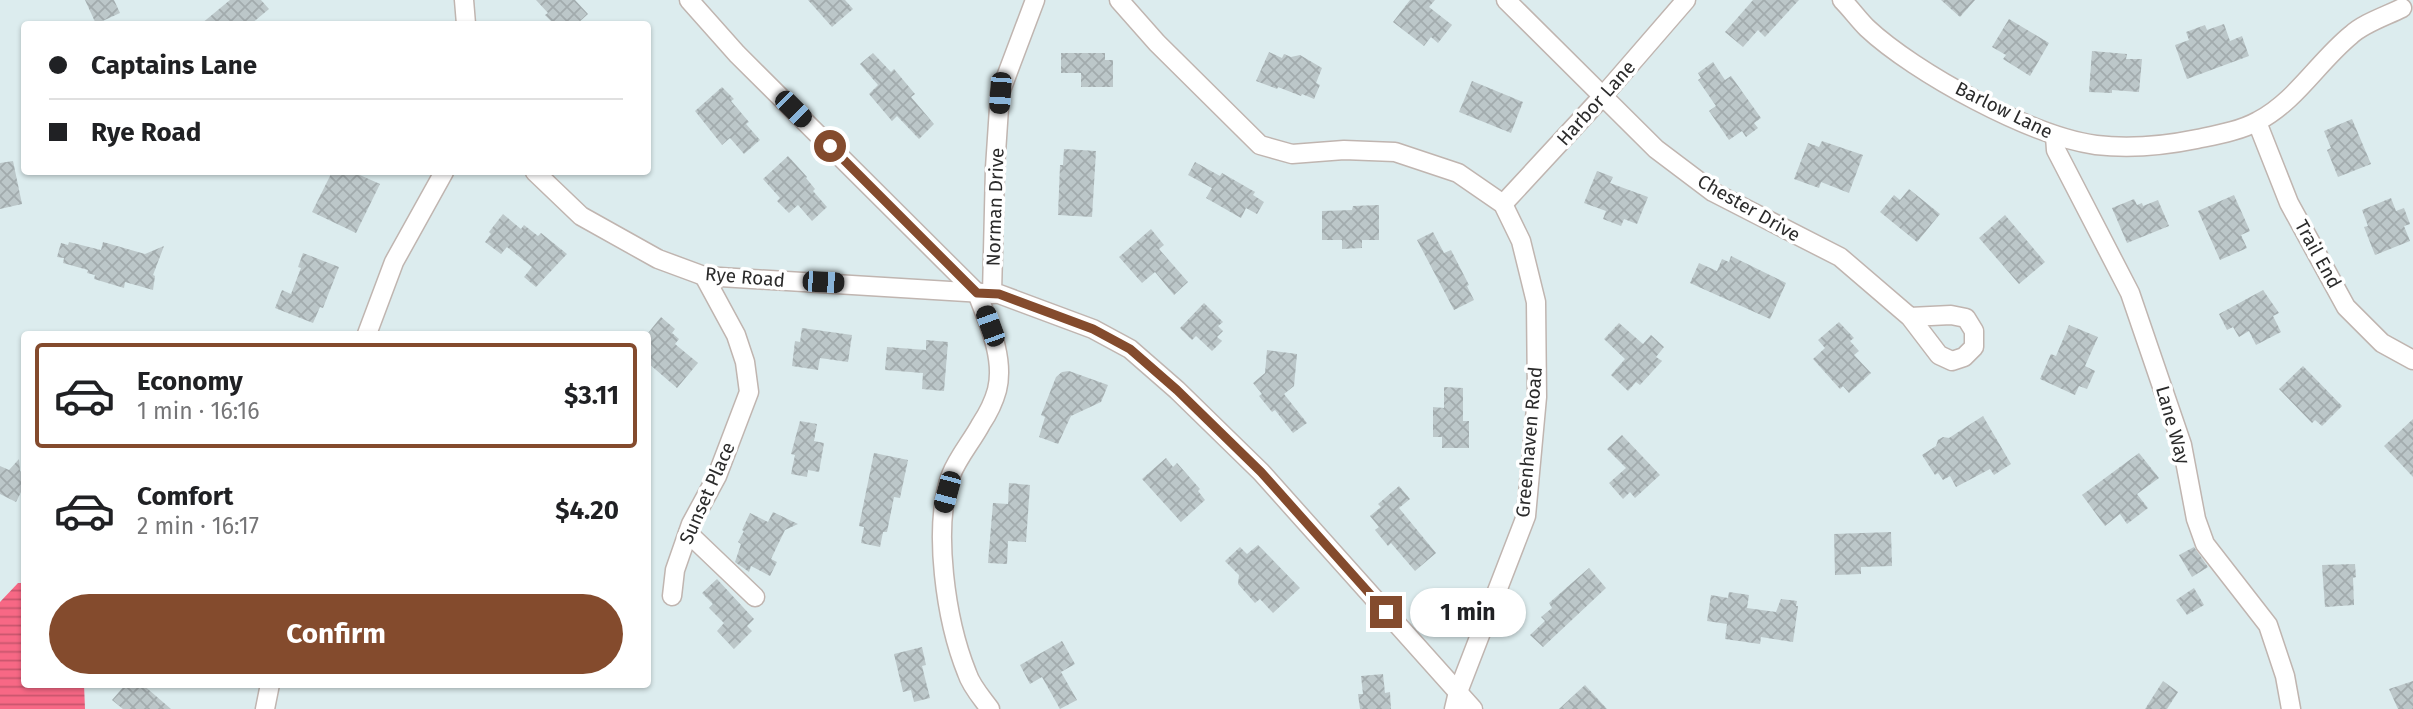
<!DOCTYPE html>
<meta charset="utf-8">
<style>
body{margin:0;font-family:"Fira Sans",sans-serif;background:#f2f2f2;color:#202124;height:100vh;display:flex;flex-direction:column;font-size:26px;white-space:nowrap}
*{box-sizing:border-box;margin:0}
p{font-size:23px;color:#757577}
.icon{flex:none;width:38px;height:38px;fill:none;stroke:currentColor;stroke-width:2;stroke-linecap:round;stroke-linejoin:round}
.map{position:relative;flex:1;overflow:hidden}
.sheet{position:absolute;left:21px;top:331px;width:630px;height:357px;display:flex;flex-direction:column;background:#fff;border-radius:7px;box-shadow:0 2px 5px #0004}
.sheet>*{flex:none}
.top-card{position:absolute;left:21px;top:21px;width:630px;height:154px;border-radius:7px;box-shadow:0 2px 5px #0004;display:grid;align-content:center;height:154px;padding:0 28px;background:#fff}
.end{position:absolute;width:32px;height:32px;margin:-16px;border:9px solid #844b2d;background:#fff;box-shadow:0 0 0 4px #fff}
.from{border-radius:50%}
.bubble{position:absolute;height:49px;border-radius:24px;background:#fff;box-shadow:0 2px 5px #0004;font-size:23px;font-weight:700;line-height:49px;text-align:center}
.car{position:absolute;width:21px;height:42px;margin:-21px -10px;border-radius:9px;box-shadow:0 0 5px 2px #0007;background:linear-gradient(#222 24%,#8ab4d8 0 40%,#222 0 76%,#8ab4d8 0 86%,#222 0)}
.top-card b{display:flex;align-items:center;gap:24px;height:66px;font-size:26px}
.top-card b+b{border-top:2px solid #e0e0e0}
.top-card i{width:18px;height:18px;background:#202124}
ul{padding:12px 0 0;list-style:none}
li{display:flex;align-items:center;gap:21px;height:105px;margin:0 14px 10px;padding:0 14px;border:4px solid transparent;border-radius:7px}
li div{flex:1}
li b{display:block;font-size:26px}
li em{font-style:normal;font-weight:700}
li.active{border-color:#844b2d}
li>.icon{width:63px;height:63px;stroke-width:1.5}
.cta{display:flex;gap:14px;margin-top:auto;padding:14px 28px}
.cta a{flex:1;height:80px;border-radius:42px;background:#844b2d;color:#fff;font-size:28px;font-weight:700;line-height:80px;text-align:center}
.map>svg:first-child{display:block}
.water{fill:url(#water-rules)}
.building{fill:url(#building-cross-hatch)}
.lines{fill:none;stroke-linecap:round;stroke-linejoin:round}
.street-casing{stroke:#c0b5b0;stroke-width:21}
.street{stroke:#fff;stroke-width:18}
.route{stroke:#844b2d;stroke-width:9}
.labels{text-anchor:middle;dominant-baseline:central;stroke-width:7;stroke-linejoin:round;paint-order:stroke}
.street-label{font-size:19px;fill:#2b2b2b;stroke:#fff}
</style>
<div class="map">
<svg width="2413" height="709" viewBox="0 0 2413 709">
<defs>
<pattern id="water-rules" width="6" height="5" patternUnits="userSpaceOnUse" patternTransform="scale(1.75)"><rect width="6" height="5" fill="#f76885"/><path d="M0 2.5h6" fill="none" stroke="#c8566d"/></pattern>
<pattern id="building-cross-hatch" width="8" height="8" patternUnits="userSpaceOnUse" patternTransform="scale(1.75)"><rect width="8" height="8" fill="#bcc7c9"/><path d="M0 0l8 8M0 8l8-8" fill="none" stroke="#a2abad"/></pattern>
</defs>
<rect width="100%" height="100%" fill="#dcecee"/>
<path class="water" d="M18 583H24V684H84L85 709H0V602Z"/>
<g class="building">
<path d="M85 0H114L120 13 96 24Z"/>
<path d="M230 0H261L269 9 251 24H201Z"/>
<path d="M536 0H575L588 14 577 24H554L545 15 548 13Z"/>
<path d="M808 0H845L853 9 832 27Z"/>
<path d="M1410 0H1435L1429 7 1452 25 1438 43 1431 37 1424 46 1393 22Z"/>
<path d="M1753 0H1799L1765 37 1758 30 1743 47 1725 32Z"/>
<path d="M1941 0H1975L1960 17Z"/>
<path d="M2009 19 2049 43 2030 76 2003 59 2006 55 1992 47Z"/>
<path d="M2224 24 2230 41 2242 36 2249 56 2187 79 2175 45 2189 40 2186 32 2205 25 2207 30Z"/>
<path d="M2092 51 2127 54 2126 59H2142L2139 92 2112 90V93L2089 92Z"/>
<path d="M1269 52 1282 58 1284 54 1291 57 1300 55 1322 68 1316 83 1320 85 1314 99 1302 94 1301 96 1278 87 1277 89 1256 81Z"/>
<path d="M873 53 891 72 894 69 915 94 911 97 934 124 919 139 897 116 892 121 869 94 878 85 860 64Z"/>
<path d="M1061 53H1105V60H1113V87H1081V73H1061Z"/>
<path d="M1713 62 1725 80 1731 76 1761 118 1754 123 1758 128 1746 137 1742 131 1729 140 1709 111 1716 106 1698 80 1701 78 1698 73Z"/>
<path d="M1472 81 1523 102 1511 133 1459 112Z"/>
<path d="M722 87 734 99 731 101 749 122 746 124 760 140 744 154 730 138 722 145 695 111Z"/>
<path d="M2352 119 2371 164 2338 177 2327 150 2331 148 2324 131Z"/>
<path d="M1822 141 1863 155 1849 193 1821 182 1819 188 1794 179 1808 143 1819 147Z"/>
<path d="M1064 149 1096 151 1092 217 1058 215 1060 165H1063Z"/>
<path d="M788 156 807 177 806 178 815 189 813 191 827 207 812 221 798 205 789 213 777 201 780 198 763 179Z"/>
<path d="M13 161 22 204 0 209V163Z"/>
<path d="M1195 162 1220 176 1222 173 1255 192 1253 195 1264 202 1257 214 1246 208 1241 218 1206 198 1212 188 1188 175Z"/>
<path d="M1597 171 1613 177 1610 183 1648 197 1637 224 1624 219 1621 226 1603 219 1606 211 1584 203Z"/>
<path d="M332 172H353L380 184 356 233 312 212Z"/>
<path d="M1909 189 1940 214 1917 242 1880 212 1894 195 1900 200Z"/>
<path d="M2234 195 2250 231 2241 235 2247 248 2220 260 2198 211Z"/>
<path d="M2391 198 2396 211 2404 208 2410 224 2404 226 2410 241 2375 255 2364 227 2368 226 2362 210Z"/>
<path d="M2134 199 2137 205 2142 203 2143 206 2158 200 2169 226 2127 243 2112 208Z"/>
<path d="M1379 205V240H1362V248L1342 249V240H1322V211L1352 210 1353 206Z"/>
<path d="M503 214 521 229 524 225 538 236 541 233 567 254 536 287 524 277 532 267 507 247 501 254 485 242 491 234 489 232Z"/>
<path d="M2005 215 2045 262 2019 284 1979 238Z"/>
<path d="M1151 229 1164 245 1159 249 1188 282 1174 295 1155 272 1142 283 1119 257Z"/>
<path d="M1433 232 1444 253 1451 250 1469 285 1467 286 1474 300 1454 310 1417 240Z"/>
<path d="M69 242 101 250 103 242 145 254 164 246 153 275 155 276 153 290 125 282 124 288 94 279 95 275 87 273 88 270 63 263 64 258 57 257 61 243 68 245Z"/>
<path d="M303 253 339 267 323 308 320 307 313 323 275 308 282 290 291 294 301 268 298 267Z"/>
<path d="M1731 256 1786 283 1770 319 1690 283 1699 263 1717 271 1722 259 1729 262Z"/>
<path d="M2263 290 2279 313 2273 316 2281 332 2256 345 2249 331 2239 337 2233 327 2227 330 2219 314Z"/>
<path d="M1204 303 1223 322 1218 326 1223 331 1217 337 1222 341 1212 351 1196 336 1192 340 1180 328Z"/>
<path d="M661 317 675 329 672 333 679 339 675 344 698 363 677 388 648 363V333Z"/>
<path d="M1839 322 1854 338 1850 341 1859 351 1854 355 1871 373 1849 393 1843 386 1840 389 1813 359 1825 348 1818 340Z"/>
<path d="M1619 323 1643 344 1651 335 1664 347 1656 357 1662 361 1640 385 1636 382 1628 391 1611 375 1625 359 1604 339Z"/>
<path d="M2069 325 2098 337 2085 366 2095 371 2087 389 2079 386 2075 395 2040 379 2051 354 2056 356Z"/>
<path d="M802 328 852 335 848 362 820 358 818 370 792 366 795 341 800 342Z"/>
<path d="M926 340 948 342 944 391 922 389 923 373 885 370 887 347 926 350Z"/>
<path d="M1267 350 1297 354 1294 386 1284 394 1307 423 1293 433 1275 410 1272 412 1259 396 1262 394 1253 383 1265 373Z"/>
<path d="M2303 366 2342 406 2322 426 2315 420 2312 423 2279 389Z"/>
<path d="M1069 371 1108 385 1101 402 1071 416 1058 444 1039 437 1045 417 1041 415 1056 377 1062 372Z"/>
<path d="M1444 387 1463 388V421H1469V448H1442V437H1433V407L1444 408Z"/>
<path d="M1983 416 2011 464 1994 475 1990 469 1956 487 1950 476 1943 480 1938 473 1935 475 1922 455 1936 446 1938 440 1943 437 1949 438Z"/>
<path d="M2413 419V477L2384 446Z"/>
<path d="M800 421 817 424 814 441 824 443 819 472 808 470 807 477 791 474 795 455 791 454Z"/>
<path d="M1622 435 1660 475 1635 498 1630 492 1623 499 1609 483 1626 468 1607 449Z"/>
<path d="M874 453 908 460 900 498 894 497 887 532H883L880 547 861 543 864 527 859 526Z"/>
<path d="M2139 453 2159 478 2137 494 2148 508 2127 524 2120 514 2105 526 2082 495Z"/>
<path d="M1166 458 1173 467 1177 463 1200 489 1198 491 1205 500 1181 522 1142 479Z"/>
<path d="M19 459 20 471 24 473V486L16 502 0 494V466L9 470Z"/>
<path d="M1009 483 1030 485 1026 542 1008 541 1007 564 988 563 993 503 1008 504Z"/>
<path d="M1399 486 1410 499 1399 508 1436 553 1415 571 1391 543 1388 546 1375 530 1379 527 1370 516 1381 507 1378 504Z"/>
<path d="M773 512 798 524 785 530 771 559 777 562 770 576 751 566 749 572 735 562 741 544 738 542 744 531 742 530 750 513 768 522Z"/>
<path d="M1891 532 1892 566 1861 567V574L1835 575 1834 534Z"/>
<path d="M1258 545 1300 588 1273 613 1260 599 1255 603 1238 584 1239 575 1225 561 1240 547 1247 554Z"/>
<path d="M2194 547 2208 567 2192 577 2179 555Z"/>
<path d="M2355 564 2356 577 2353 578 2354 605 2325 607 2322 565Z"/>
<path d="M1589 568 1606 588 1543 647 1530 635 1545 621 1541 617 1552 608 1549 603Z"/>
<path d="M717 579 754 619 747 626 752 631 734 649 717 631 724 623 709 608 713 604 702 593Z"/>
<path d="M2194 588 2204 605 2187 615 2176 600Z"/>
<path d="M1729 592 1749 595 1747 608 1776 612 1781 599 1797 601 1796 606H1798L1793 642 1761 637 1760 644 1725 639 1727 624 1707 621 1711 595 1728 598Z"/>
<path d="M1062 641 1075 664 1061 672 1077 700 1060 709 1042 677 1030 684 1020 665Z"/>
<path d="M922 647 926 665 922 666 930 698 914 702 911 690 903 692 894 654Z"/>
<path d="M1383 674 1385 693 1390 692 1391 709H1360L1358 694H1363L1361 676Z"/>
<path d="M2163 681 2178 692 2167 709H2145Z"/>
<path d="M2413 681V709H2398L2389 689Z"/>
<path d="M126 684H142L171 709H123L112 700Z"/>
<path d="M1585 685 1607 709H1559Z"/>
</g>
<g class="lines">
<defs>
<g id="street">
<path d="M464 0 466 24"/>
<path d="M689 0 737 54 977 293C988 322 1005 358 997 390 994 401 987 415 981 424 972 441 958 457 951 475 932 528 946 621 967 673 971 686 982 698 990 709"/>
<path d="M1119 0 1157 43 1260 145 1292 154 1344 150 1395 152 1458 173 1503 204 1521 241 1536 302 1537 397 1526 516 1458 692 1454 709"/>
<path d="M1506 0 1656 149 1713 192 1840 257 1910 317 1939 355 1952 361 1964 357 1974 347V331L1966 318 1951 315 1910 317"/>
<path d="M1842 0C1851 9 1858 19 1867 28 1915 73 2031 136 2096 145 2130 149 2163 146 2197 139 2216 135 2240 131 2258 121 2296 101 2318 62 2351 35 2364 23 2386 16 2402 8"/>
<path d="M2257 122 2289 203 2346 307 2382 343 2413 360"/>
<path d="M2055 136 2056 150 2130 293 2182 445 2196 519 2205 544 2268 625 2285 676 2291 709"/>
<path d="M535 172 581 216 658 259 704 276 999 294 1093 329 1130 349 1177 390 1261 472 1473 709"/>
<path d="M1503 204 1602 97 1686 0"/>
<path d="M992 294 995 168 1000 93 1035 0"/>
<path d="M367 334 394 262 444 172"/>
<path d="M688 533 755 597"/>
<path d="M672 596 675 570 691 524 717 476 749 392 745 362 736 335 704 276"/>
<path d="M265 709 270 684"/>
</g>
</defs>
<use href="#street" class="street-casing"/>
<use href="#street" class="street"/>
</g>
<g class="lines">
<path class="route" d="M830 146 977 293 999 294 1093 329 1130 349 1177 390 1261 472 1386 612"/>
</g>
<g class="labels">
<g class="street-label">
<text transform="translate(1596 103) rotate(-48)">Harbor Lane</text>
<text transform="translate(2004 110) rotate(26)">Barlow Lane</text>
<text transform="translate(995 207) rotate(-88)">Norman Drive</text>
<text transform="translate(1749 208) rotate(30)">Chester Drive</text>
<text transform="translate(2318 254) rotate(61)">Trail End</text>
<text transform="translate(745 277) rotate(5)">Rye Road</text>
<text transform="translate(2173 425) rotate(74)">Lane Way</text>
<text transform="translate(1529 442) rotate(-85)">Greenhaven Road</text>
<text transform="translate(707 493) rotate(-66)">Sunset Place</text>
</g>
</g>
</svg>
<i class="end from" style="left:830px;top:146px"></i>
<i class="end" style="left:1386px;top:612px"></i>
<div class="bubble" style="left:1410px;top:588px;width:116px">1 min</div>
<i class="car" style="left:1000px;top:93px;rotate:184deg"></i>
<i class="car" style="left:793px;top:109px;rotate:135deg"></i>
<i class="car" style="left:823px;top:282px;rotate:93deg"></i>
<i class="car" style="left:990px;top:326px;rotate:340deg"></i>
<i class="car" style="left:947px;top:492px;rotate:195deg"></i>
<div class="top-card">
<b><i class="from"></i>Captains Lane</b>
<b><i></i>Rye Road</b>
</div>
<section class="sheet">
<ul>
<li class="active"><svg class="icon" aria-label="car" viewBox="0 0 24 24"><path d="M5 17H2v-5l4-1 3-4h7l3 4 3 1v5h-3M9 17h6M6 11h13"/><circle cx="7" cy="17" r="2"/><circle cx="17" cy="17" r="2"/></svg><div><b>Economy</b><p>1 min · 16:16</p></div><em>$3.11</em></li>
<li><svg class="icon" aria-label="car" viewBox="0 0 24 24"><path d="M5 17H2v-5l4-1 3-4h7l3 4 3 1v5h-3M9 17h6M6 11h13"/><circle cx="7" cy="17" r="2"/><circle cx="17" cy="17" r="2"/></svg><div><b>Comfort</b><p>2 min · 16:17</p></div><em>$4.20</em></li>
</ul>
<div class="cta"><a>Confirm</a></div>
</section>
</div>
